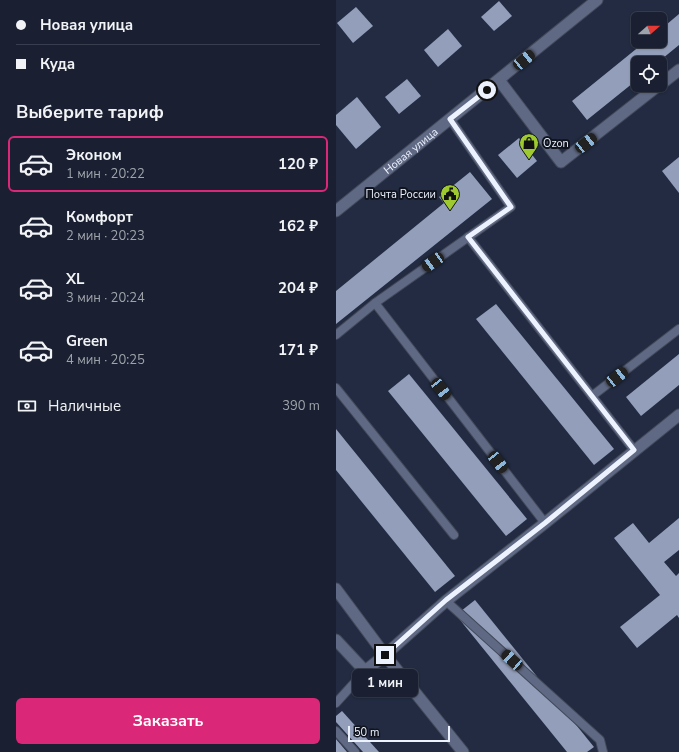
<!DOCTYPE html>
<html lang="ru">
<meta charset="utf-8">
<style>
body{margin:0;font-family:"Nunito Sans",sans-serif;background:#272d3d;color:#f1f3f6;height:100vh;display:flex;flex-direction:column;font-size:15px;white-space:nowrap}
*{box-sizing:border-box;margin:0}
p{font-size:13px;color:#9fa3ab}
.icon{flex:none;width:22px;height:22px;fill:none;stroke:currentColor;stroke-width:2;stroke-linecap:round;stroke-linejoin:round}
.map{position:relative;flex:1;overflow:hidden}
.side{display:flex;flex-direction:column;background:#1a2031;width:336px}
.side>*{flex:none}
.hud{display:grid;align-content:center;height:88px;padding:0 16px;background:#1a2031}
.needle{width:26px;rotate:69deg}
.buttons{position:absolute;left:295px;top:12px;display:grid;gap:8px}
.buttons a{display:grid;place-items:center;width:36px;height:36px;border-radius:6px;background:#1a2031;box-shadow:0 1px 3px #0004,0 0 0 1px #383e4d;font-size:20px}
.scale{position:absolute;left:12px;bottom:10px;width:102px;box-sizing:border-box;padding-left:4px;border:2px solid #edf2ff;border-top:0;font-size:11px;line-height:14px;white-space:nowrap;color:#edf2ff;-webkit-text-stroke:3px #10141e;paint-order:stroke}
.end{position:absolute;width:18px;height:18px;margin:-9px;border:5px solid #edf2ff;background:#111;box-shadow:0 0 0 2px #111}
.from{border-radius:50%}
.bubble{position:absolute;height:28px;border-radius:6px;background:#1a2031;box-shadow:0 1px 3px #0004,0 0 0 1px #383e4d;font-size:13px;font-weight:700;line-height:28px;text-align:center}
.car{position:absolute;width:12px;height:24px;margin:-12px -6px;border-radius:5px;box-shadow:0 0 3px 1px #0007;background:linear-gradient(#222 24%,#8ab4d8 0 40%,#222 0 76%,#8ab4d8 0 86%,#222 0)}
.hud b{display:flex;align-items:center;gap:14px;height:38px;font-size:15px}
.hud b+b{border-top:1px solid #383e4d}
.hud i{width:10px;height:10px;background:#f1f3f6}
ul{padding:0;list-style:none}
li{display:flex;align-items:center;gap:12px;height:56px;margin:0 8px 6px;padding:0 8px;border:2px solid transparent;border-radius:6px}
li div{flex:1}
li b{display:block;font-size:15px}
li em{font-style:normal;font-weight:700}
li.on{border-color:#db2777}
li>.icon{width:36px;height:36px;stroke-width:1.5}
h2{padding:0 16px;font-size:18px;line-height:48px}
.pay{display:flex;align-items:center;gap:10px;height:44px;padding:0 16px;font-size:15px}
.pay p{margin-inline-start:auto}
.primary-button{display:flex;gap:8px;margin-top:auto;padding:8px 16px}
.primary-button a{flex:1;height:46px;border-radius:6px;background:#db2777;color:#fff;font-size:16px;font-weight:700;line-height:46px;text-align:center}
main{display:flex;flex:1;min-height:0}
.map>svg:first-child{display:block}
.building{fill:#939eba}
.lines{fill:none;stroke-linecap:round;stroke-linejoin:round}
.service-casing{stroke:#42495b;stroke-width:10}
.minor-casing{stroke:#42495b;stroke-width:13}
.service{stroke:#5f6983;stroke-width:8}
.minor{stroke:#5f6983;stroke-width:11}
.route{stroke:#edf2ff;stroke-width:5}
.labels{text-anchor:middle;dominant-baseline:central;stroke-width:4;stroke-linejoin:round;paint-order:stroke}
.poi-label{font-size:11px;fill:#edf2ff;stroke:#10141e;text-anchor:start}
.street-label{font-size:11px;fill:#edf2ff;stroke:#10141e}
</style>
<main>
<section class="side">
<div class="hud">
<b><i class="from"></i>Новая улица</b>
<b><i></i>Куда</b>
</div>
<h2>Выберите тариф</h2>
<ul>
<li class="on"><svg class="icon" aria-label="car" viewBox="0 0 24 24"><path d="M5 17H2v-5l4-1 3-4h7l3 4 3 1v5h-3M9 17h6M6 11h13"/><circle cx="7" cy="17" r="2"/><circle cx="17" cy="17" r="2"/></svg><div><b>Эконом</b><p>1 мин · 20:22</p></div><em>120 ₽</em></li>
<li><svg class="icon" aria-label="car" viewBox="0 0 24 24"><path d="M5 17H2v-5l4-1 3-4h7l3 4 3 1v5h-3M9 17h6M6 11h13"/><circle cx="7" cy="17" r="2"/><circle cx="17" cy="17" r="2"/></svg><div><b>Комфорт</b><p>2 мин · 20:23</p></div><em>162 ₽</em></li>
<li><svg class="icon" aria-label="car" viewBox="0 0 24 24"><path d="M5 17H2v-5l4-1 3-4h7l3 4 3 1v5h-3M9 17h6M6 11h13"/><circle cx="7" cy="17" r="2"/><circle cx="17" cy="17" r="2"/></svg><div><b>XL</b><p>3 мин · 20:24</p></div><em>204 ₽</em></li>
<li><svg class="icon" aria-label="car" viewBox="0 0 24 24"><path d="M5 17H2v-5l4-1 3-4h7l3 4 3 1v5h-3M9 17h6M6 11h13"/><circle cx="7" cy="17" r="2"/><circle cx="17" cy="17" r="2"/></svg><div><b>Green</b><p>4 мин · 20:25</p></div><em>171 ₽</em></li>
</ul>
<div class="pay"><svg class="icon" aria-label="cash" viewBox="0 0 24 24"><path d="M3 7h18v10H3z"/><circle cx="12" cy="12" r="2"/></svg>Наличные<p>390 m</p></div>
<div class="primary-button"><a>Заказать</a></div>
</section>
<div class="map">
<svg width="343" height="752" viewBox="0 0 343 752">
<rect width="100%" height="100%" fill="#222b41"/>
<g class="building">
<path d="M163 1 176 16 158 31 145 17Z"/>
<path d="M20 7 37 26 17 43 1 23Z"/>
<path d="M343 14V45L321 63H302V79L251 120 236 101 310 41H324V30Z"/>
<path d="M112 29 126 46 102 67 88 50Z"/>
<path d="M71 79 85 96 63 114 49 97Z"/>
<path d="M21 97 45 127 20 149 0 125V115Z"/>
<path d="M183 138 201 161 181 178 162 155Z"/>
<path d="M343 157V193L326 171Z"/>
<path d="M134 172 156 199 0 324V291L108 203 103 197Z"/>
<path d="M160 304 278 449 258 465 140 319Z"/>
<path d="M343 354V385L305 416 290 397Z"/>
<path d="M73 374 191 519 170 536 52 391Z"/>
<path d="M0 429 119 576 99 592 0 470Z"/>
<path d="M343 518V550L328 562 340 576 343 573V618L341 615 301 648 284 627 324 595 278 538 297 523 313 543Z"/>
<path d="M139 600 258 747 251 752H231L120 615Z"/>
<path d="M6 711 43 752H27L0 722V716Z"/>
<path d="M0 739 11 752H0Z"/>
</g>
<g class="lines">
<defs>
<g id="service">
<path d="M132 237 298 450"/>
<path d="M39 303 175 207 114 119"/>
<path d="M0 335 39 303 209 523"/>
<path d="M0 388 118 535"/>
<path d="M256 396 343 329"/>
<path d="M110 601 264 740 267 752"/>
<path d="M0 703 29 671"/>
<path d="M0 731 19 752"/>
</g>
<g id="minor">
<path d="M163 80 225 162 323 85"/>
<path d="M324 85 343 70"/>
<path id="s1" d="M0 211 261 0"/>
<path d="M0 589 49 655 127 752"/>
<path d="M0 640 29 671 49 655 110 601 209 523 343 415"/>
</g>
</defs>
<use href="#service" class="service-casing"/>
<use href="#minor" class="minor-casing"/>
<use href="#service" class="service"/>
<use href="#minor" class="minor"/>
</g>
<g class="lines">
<path class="route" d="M49 655 110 600 209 523 298 450 132 237 175 207 114 119 151 90"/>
</g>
<defs>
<symbol id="shop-pin" viewBox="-11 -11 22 30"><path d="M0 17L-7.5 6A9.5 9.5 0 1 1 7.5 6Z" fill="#9eca2f" stroke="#10141e"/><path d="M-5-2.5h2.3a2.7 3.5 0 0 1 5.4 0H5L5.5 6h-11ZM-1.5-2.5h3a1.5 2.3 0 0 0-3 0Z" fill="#111"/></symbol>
<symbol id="civic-pin" viewBox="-11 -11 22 30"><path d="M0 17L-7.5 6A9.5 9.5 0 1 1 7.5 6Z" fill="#9eca2f" stroke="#10141e"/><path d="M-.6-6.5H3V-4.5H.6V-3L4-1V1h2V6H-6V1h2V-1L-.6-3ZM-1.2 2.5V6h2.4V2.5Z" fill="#111"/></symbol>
</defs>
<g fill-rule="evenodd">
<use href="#shop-pin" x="182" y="132" width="22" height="30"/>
<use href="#civic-pin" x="103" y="183" width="22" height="30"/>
</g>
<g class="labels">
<g class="poi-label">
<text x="207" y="143">Ozon</text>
<text x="100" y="194" text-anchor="end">Почта России</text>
</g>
<g class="street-label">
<text stroke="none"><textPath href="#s1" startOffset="96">Новая улица</textPath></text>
</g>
</g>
</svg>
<div class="buttons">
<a><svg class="needle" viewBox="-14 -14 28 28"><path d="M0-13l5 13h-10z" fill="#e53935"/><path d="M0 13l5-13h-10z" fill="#9fa3ab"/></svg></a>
<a><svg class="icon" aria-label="locate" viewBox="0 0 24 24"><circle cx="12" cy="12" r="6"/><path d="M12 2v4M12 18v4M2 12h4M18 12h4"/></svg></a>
</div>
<div class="scale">50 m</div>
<i class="end from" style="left:151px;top:90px"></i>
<i class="end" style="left:49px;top:655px"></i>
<div class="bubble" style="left:16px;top:669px;width:66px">1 мин</div>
<i class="car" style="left:188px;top:60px;rotate:51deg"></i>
<i class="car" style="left:250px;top:143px;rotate:52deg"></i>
<i class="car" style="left:97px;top:262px;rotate:235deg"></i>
<i class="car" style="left:281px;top:377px;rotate:52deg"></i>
<i class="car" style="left:105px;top:389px;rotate:142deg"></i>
<i class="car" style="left:162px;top:462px;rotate:142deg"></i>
<i class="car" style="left:176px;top:660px;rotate:312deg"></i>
</div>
</main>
